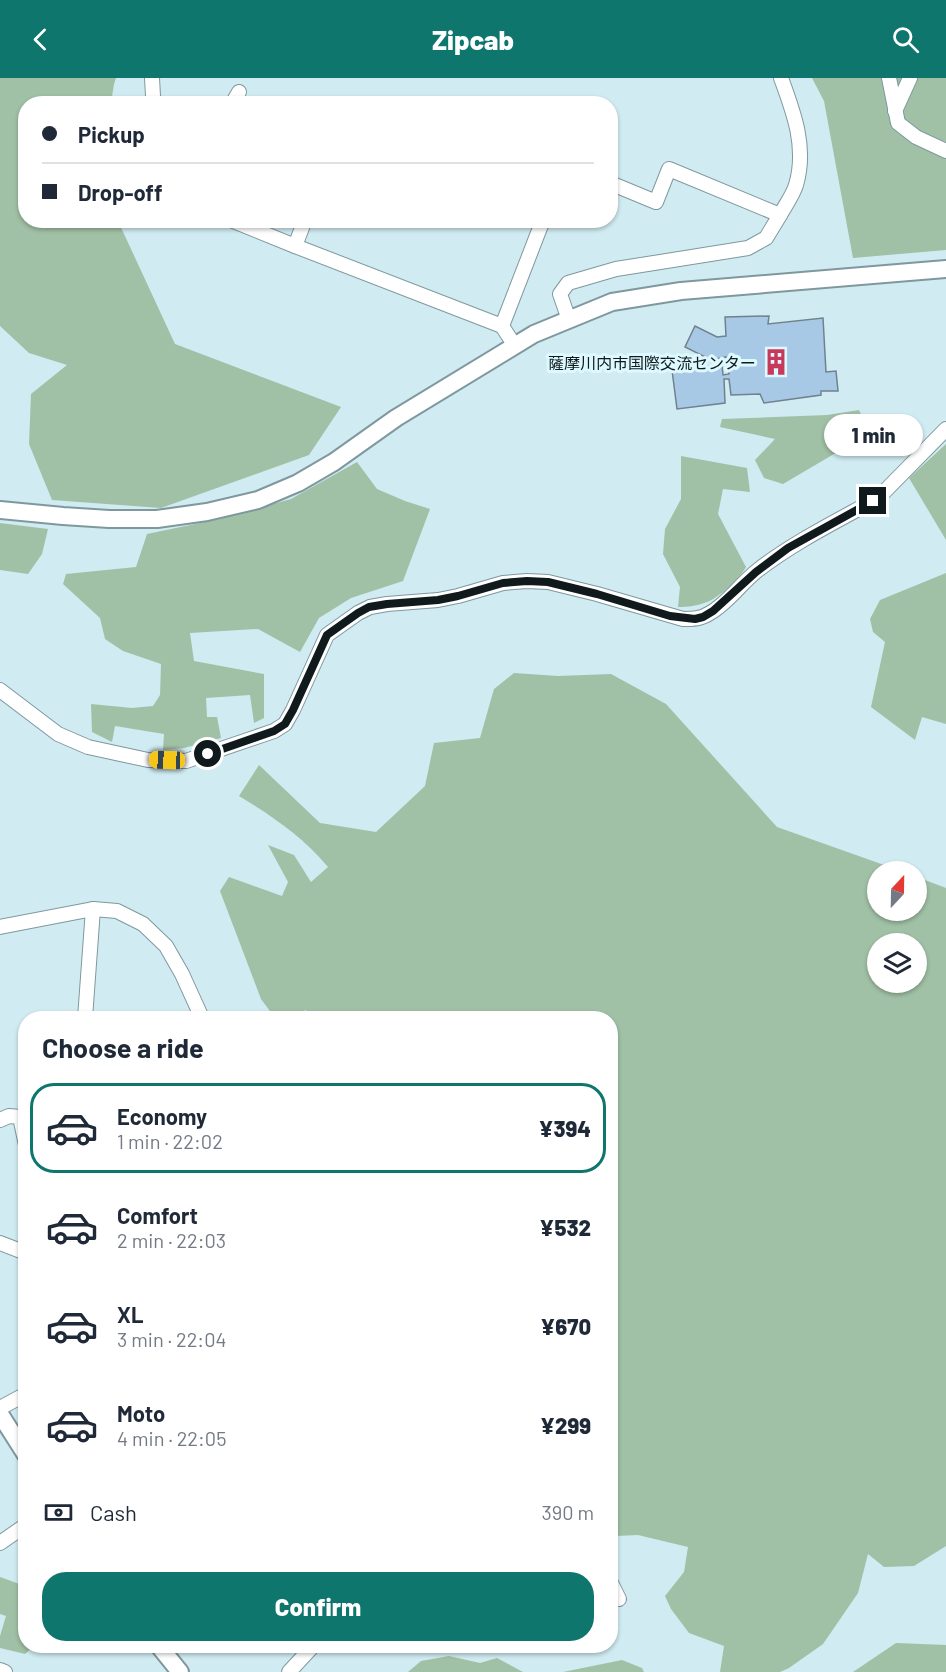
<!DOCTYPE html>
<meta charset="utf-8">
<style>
body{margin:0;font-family:Barlow,"Noto Sans JP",sans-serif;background:#f2f2f3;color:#1f2937;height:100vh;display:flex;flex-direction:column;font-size:22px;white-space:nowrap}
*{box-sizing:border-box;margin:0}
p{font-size:20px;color:#747a83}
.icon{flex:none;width:33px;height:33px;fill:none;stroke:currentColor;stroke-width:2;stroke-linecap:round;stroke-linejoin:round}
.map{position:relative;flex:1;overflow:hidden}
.details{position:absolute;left:18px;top:933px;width:600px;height:642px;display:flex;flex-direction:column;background:#fff;border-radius:24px;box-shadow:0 2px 4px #0004}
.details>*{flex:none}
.top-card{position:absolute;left:18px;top:18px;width:600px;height:132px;border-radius:24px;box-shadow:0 2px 4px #0004;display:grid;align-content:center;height:132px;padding:0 24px;background:#fff}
.needle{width:39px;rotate:22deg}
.controls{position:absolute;left:867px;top:783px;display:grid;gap:12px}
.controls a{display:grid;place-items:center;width:60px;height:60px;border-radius:50%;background:#fff;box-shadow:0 2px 4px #0004;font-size:30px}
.end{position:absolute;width:27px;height:27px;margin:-14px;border:8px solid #101a1c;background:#fff;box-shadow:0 0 0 3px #fff}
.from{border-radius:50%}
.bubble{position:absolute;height:42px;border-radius:21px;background:#fff;box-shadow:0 2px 4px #0004;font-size:20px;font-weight:800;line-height:42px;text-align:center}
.car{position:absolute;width:18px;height:36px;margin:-18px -9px;border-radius:8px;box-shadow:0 0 4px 2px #0007;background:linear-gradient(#f5c518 24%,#345 0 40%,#f5c518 0 76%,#345 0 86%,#f5c518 0)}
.top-card b{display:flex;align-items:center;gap:21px;height:57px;font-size:22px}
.top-card b+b{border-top:2px solid #e0e1e3}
.top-card i{width:15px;height:15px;background:#1f2937}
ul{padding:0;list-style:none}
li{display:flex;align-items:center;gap:18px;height:90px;margin:0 12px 9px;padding:0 12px;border:3px solid transparent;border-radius:24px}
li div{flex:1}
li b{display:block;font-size:22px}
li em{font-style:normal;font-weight:800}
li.current{border-color:#0f766e}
li>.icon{width:54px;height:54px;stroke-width:1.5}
h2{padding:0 24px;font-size:27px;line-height:72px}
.pay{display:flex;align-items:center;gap:15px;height:66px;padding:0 24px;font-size:22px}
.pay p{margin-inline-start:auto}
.cta{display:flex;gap:12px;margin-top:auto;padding:12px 24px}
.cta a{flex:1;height:69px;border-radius:24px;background:#0f766e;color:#fff;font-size:24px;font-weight:800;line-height:69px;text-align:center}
header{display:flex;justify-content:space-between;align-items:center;height:78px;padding:0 24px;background:#0f766e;color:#fff;font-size:27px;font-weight:800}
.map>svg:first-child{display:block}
.forest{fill:#a0c1a5;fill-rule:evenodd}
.building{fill:#a8c9e5;stroke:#70818f;stroke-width:1.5}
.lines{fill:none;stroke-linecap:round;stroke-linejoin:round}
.minor-casing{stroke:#7f989e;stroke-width:16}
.tertiary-casing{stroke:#7f989e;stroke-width:20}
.minor{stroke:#fff;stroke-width:14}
.tertiary{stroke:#fff;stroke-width:16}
.route{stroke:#101a1c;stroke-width:8}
.labels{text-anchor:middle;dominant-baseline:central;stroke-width:6;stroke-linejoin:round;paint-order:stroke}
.poi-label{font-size:16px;fill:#101a1c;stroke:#ddf9ff;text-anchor:end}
</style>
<header><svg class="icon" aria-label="back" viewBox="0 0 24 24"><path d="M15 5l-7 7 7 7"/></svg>Zipcab<svg class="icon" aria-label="search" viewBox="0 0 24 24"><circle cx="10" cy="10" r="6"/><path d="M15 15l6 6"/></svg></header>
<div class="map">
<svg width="946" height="1594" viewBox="0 0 946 1594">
<rect width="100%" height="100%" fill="#d0ebf2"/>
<g class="forest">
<path d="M0 0H116L114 6 111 25 26 26V142L118 143 175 266 341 329 309 377 161 430 52 422 29 366 31 316 67 287 29 275 0 248Z"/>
<path d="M812 0H946V172L853 180 824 23Z"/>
<path d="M859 332 867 349 851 366 783 406 764 400 755 382 775 361 720 349 722 341 827 337Z"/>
<path d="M946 366V462L909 400Z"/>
<path d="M681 378 747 390 750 414 723 411 718 436 746 489C739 501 720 519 707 524 697 528 688 529 678 529L680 509 663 476 665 451 681 421Z"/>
<path d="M357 384 377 411 405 423 430 431 403 503 351 520 319 540 300 574 258 551 190 555 194 583 264 596V640L254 645 250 617 206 620 207 639H217L221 660 184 670 163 672 164 656 115 648 112 664 92 654 91 626 132 630 153 628 160 617 161 586 123 573 105 561 100 540 63 506 66 496 136 489 147 456 219 441 291 421Z"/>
<path d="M0 445 48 451 42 476 28 496 0 492Z"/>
<path d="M946 495V646L922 639 915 662 871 629 885 564 873 554 870 541 880 522Z"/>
<path d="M514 595 558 598 611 596 666 626 777 749 901 793 878 794V832H916L917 799 946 810V1468L914 1488 884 1489 868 1476 858 1515 823 1566 789 1590 780 1594H720L724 1568 689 1555 671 1531 665 1518 684 1494 688 1469 638 1457 616 1458 611 1466 610 940H312L306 932 288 940H275L261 921 220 813 229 799 282 818 288 804 268 767 294 777 311 804 328 789C303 759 272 738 239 718L259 687 320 745 376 754 425 708 434 665 480 660 494 611ZM878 866H916V904H878Z"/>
<path d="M0 1499 25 1508V1547L23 1557 25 1559 26 1568H34L25 1576 0 1570V1558L6 1538 0 1536Z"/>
<path d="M896 1565 946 1567V1594H853Z"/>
<path d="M449 1578 480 1585 497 1580 523 1594H408L421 1583Z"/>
<path d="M622 1582 642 1590 644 1594H563Z"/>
</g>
<path class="building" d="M769 238 768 246 823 240 826 294 836 293 838 313H821V317L764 325 760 316 731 317 729 301H724L725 325 677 331 672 292 722 287 723 297 729 296 726 279 711 282 685 269 695 248 717 259 726 258 725 239Z"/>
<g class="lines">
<defs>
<g id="minor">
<path d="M152 0 153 18 155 26"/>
<path d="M889 0 898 45 916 59 946 73"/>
<path d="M232 26 239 14"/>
<path d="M895 33 910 0"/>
<path d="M610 105 656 124 669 91 780 137C785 128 793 117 796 107 807 70 794 35 781 0"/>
<path d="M231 142 295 168"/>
<path d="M305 142 295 168 502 248"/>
<path d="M569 242 560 216 568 205 616 191 748 170 766 160 780 137"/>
<path d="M515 268 502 248 543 142"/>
<path d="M0 612 58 656 88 669 148 682 186 683 274 653 285 646 293 632 327 557 358 535 370 529 387 526 438 522 458 518 503 505 527 503 548 504 597 516 683 541C693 541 701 541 710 535 728 525 741 505 758 492 793 465 833 445 873 423L884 414 946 351"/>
<path d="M0 849 93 831 117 833 143 846 166 868 182 896 202 940"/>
<path d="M85 940 93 831"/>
<path d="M0 1042 9 1038 20 1039 26 1067"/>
<path d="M0 1165 26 1175"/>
<path d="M0 1330 26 1316"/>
<path d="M0 1465 26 1447"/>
<path d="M610 1503 619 1521"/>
<path d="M0 1592 5 1594"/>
<path d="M289 1594 313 1568"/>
</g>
<g id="tertiary">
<path d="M0 432 63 438 109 441H157L207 434 258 422 298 405 334 384 396 340 534 256 612 224 681 213 946 191"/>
<path d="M0 1336 26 1377"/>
<path d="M159 1568 180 1594"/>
</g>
</defs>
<use href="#minor" class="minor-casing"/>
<use href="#tertiary" class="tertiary-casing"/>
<use href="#minor" class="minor"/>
<use href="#tertiary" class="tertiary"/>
</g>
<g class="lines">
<path class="route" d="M208 676 274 653 285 646 293 632 327 557 358 535 369 529 387 526 438 522 458 518 503 505 527 503 548 504 597 516 670 538 695 541 703 539 713 533 756 494 788 470 873 423"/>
</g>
<defs>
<symbol id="building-bare" viewBox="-9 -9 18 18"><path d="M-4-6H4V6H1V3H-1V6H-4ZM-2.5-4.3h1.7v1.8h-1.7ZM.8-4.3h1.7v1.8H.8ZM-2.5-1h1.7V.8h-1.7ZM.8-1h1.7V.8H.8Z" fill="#c7385b" stroke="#ddf9ff" stroke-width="2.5" paint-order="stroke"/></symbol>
</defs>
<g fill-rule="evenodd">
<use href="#building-bare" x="757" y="265" width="38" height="38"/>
</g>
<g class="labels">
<g class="poi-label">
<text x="756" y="284">薩摩川内市国際交流センター</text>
</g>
</g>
</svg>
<div class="controls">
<a><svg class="needle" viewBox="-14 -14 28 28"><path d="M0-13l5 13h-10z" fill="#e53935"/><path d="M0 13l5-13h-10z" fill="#747a83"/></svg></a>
<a><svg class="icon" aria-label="layers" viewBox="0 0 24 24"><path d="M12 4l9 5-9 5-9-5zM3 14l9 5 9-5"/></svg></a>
</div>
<i class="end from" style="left:208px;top:676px"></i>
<i class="end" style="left:873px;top:423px"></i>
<div class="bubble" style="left:824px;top:336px;width:99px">1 min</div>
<i class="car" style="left:167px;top:682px;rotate:272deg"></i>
<div class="top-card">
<b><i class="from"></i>Pickup</b>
<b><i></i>Drop-off</b>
</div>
<section class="details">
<h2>Choose a ride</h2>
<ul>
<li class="current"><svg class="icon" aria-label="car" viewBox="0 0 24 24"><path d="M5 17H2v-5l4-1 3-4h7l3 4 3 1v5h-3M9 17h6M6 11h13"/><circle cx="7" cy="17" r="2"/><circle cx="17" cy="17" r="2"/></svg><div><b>Economy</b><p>1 min · 22:02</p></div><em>¥394</em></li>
<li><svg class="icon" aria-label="car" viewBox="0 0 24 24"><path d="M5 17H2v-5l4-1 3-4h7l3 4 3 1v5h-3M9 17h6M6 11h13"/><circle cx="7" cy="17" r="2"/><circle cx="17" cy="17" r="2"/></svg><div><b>Comfort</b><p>2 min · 22:03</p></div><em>¥532</em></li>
<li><svg class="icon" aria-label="car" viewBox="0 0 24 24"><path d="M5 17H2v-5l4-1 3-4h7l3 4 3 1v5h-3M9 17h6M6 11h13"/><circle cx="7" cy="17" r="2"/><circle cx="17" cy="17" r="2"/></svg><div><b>XL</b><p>3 min · 22:04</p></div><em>¥670</em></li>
<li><svg class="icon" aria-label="car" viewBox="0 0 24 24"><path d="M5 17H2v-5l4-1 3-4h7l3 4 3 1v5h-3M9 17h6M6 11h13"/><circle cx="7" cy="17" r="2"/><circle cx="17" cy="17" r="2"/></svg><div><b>Moto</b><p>4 min · 22:05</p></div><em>¥299</em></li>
</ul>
<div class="pay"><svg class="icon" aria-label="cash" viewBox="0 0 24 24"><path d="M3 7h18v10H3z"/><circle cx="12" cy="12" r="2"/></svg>Cash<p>390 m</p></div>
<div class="cta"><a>Confirm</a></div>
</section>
</div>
